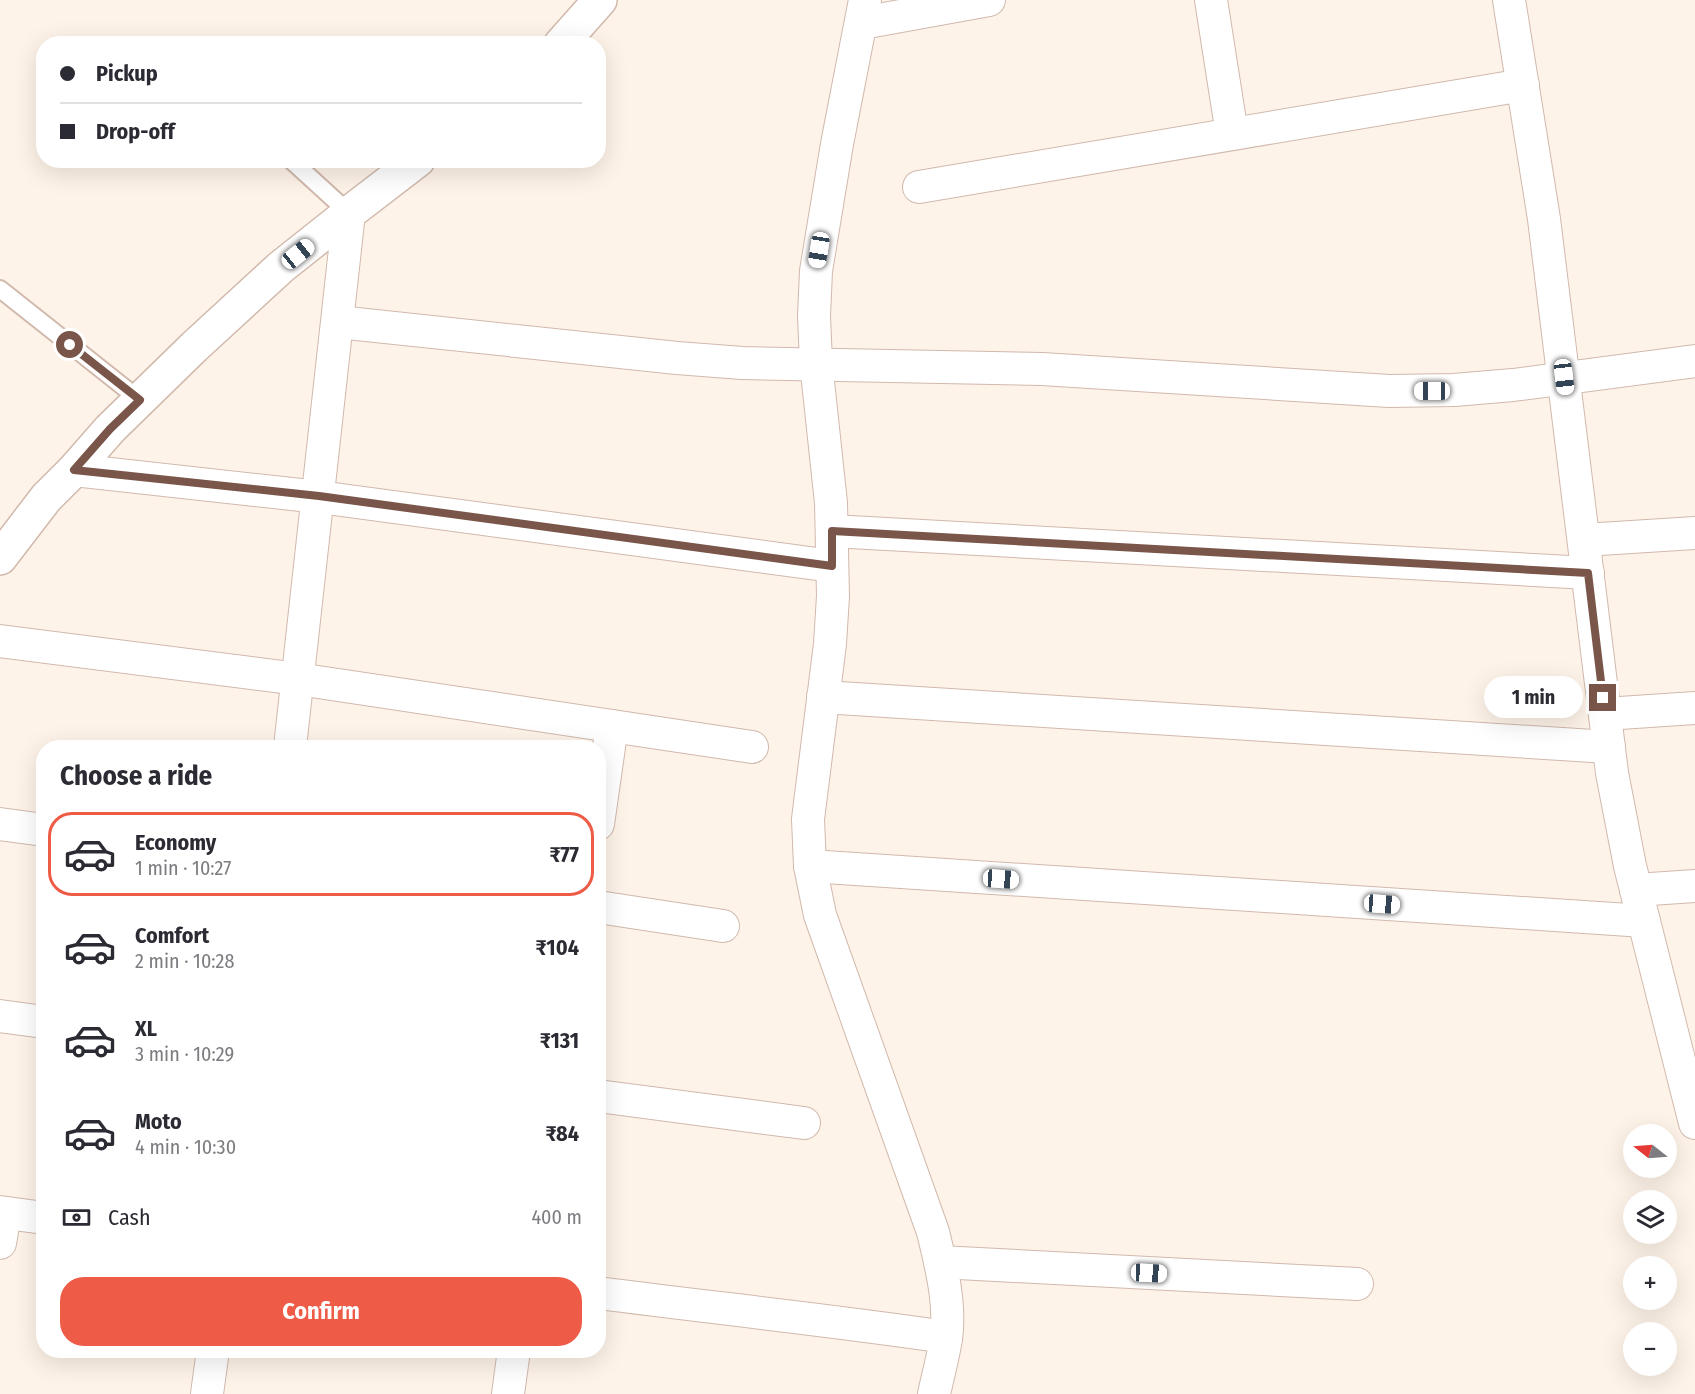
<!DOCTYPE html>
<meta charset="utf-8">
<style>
body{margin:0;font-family:"Fira Sans Condensed",sans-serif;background:#f2f2f3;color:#2b2b33;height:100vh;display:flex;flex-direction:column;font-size:22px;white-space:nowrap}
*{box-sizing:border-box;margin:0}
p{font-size:20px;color:#7c7c81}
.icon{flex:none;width:33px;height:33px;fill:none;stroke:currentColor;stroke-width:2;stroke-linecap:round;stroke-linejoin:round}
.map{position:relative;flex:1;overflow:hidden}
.sheet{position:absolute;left:36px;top:740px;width:570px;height:618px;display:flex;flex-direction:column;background:#fff;border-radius:24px;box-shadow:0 6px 24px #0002}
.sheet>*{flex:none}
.hud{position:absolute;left:36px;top:36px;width:570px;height:132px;border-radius:24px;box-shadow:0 6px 24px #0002;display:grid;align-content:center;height:132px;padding:0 24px;background:#fff}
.needle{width:39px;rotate:287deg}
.fabs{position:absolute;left:1623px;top:1124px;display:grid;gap:12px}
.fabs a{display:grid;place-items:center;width:54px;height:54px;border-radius:50%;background:#fff;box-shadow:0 6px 24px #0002;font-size:30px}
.end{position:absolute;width:27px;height:27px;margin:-14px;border:8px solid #7a564a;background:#fff;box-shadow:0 0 0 3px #fff}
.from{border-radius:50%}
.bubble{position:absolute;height:42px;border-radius:21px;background:#fff;box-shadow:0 6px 24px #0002;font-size:20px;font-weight:700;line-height:42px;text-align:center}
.car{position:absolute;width:18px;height:36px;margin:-18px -9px;border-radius:8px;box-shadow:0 0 4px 2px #0007;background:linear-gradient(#fff 24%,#345 0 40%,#fff 0 76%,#345 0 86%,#fff 0)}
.hud b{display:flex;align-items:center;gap:21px;height:57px;font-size:22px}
.hud b+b{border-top:2px solid #e1e1e2}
.hud i{width:15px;height:15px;background:#2b2b33}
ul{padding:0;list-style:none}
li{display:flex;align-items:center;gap:18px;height:84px;margin:0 12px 9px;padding:0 12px;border:3px solid transparent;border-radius:24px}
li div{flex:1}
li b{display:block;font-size:22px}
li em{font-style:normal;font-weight:700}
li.on{border-color:#ee5b47}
li>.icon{width:54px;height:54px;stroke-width:1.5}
h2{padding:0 24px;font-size:27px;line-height:72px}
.pay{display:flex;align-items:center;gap:15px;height:66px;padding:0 24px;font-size:22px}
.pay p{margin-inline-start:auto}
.action{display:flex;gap:12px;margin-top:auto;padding:12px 24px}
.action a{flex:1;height:69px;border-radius:24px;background:#ee5b47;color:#fff;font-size:24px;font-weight:700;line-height:69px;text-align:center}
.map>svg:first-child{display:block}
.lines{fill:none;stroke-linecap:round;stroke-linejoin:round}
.service-casing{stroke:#d1b9ac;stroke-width:20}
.minor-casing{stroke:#d1b9ac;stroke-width:34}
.tertiary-casing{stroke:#d1b9ac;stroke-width:36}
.service{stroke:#fff;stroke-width:16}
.minor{stroke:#fff;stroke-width:32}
.tertiary{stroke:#fff;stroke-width:33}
.route{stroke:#7a564a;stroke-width:8}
</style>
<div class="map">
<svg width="1695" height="1394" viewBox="0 0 1695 1394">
<rect width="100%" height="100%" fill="#fef3e8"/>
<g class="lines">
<defs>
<g id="service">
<path d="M291 160 349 213"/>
<path d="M0 289 140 400"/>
</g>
<g id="minor">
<path d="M865 0 837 144 816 271 814 316 816 363 831 503 833 596 830 644 808 819 810 866 820 915 933 1232C941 1265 951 1304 946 1339 943 1357 938 1376 934 1394"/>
<path d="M1211 0 1232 134"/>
<path d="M1509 0 1544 219 1612 773 1630 866 1695 1123"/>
<path d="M862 23 989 0"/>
<path d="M919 187 1523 85"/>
<path d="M338 322 677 358 742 363 1042 369 1389 391 1454 390 1513 385 1695 361"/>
<path d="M74 470 319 497 832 566"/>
<path d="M832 531 1588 573"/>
<path d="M1584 540 1695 533"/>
<path d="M0 641 298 679 752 747"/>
<path d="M823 697 1609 747"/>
<path d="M1605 714 1695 708"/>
<path d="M290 747 349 213"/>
<path d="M0 824 44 830"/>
<path d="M598 824 612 726"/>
<path d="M810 866 1644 921"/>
<path d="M1636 890 1695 886"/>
<path d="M598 907 723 926"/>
<path d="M0 1016 44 1022"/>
<path d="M598 1096 804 1123"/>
<path d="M0 1212 44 1218"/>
<path d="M0 1243 5 1213"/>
<path d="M940 1262 1357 1284"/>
<path d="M598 1293C714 1308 831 1320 946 1337"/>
<path d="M207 1394 213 1350"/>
<path d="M508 1394 514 1350"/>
</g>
<g id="tertiary">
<path d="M561 44 600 0"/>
<path d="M0 558 46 498 74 470 110 429 194 347 281 267 349 213 418 160"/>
</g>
</defs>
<use href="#service" class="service-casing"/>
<use href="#minor" class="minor-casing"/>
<use href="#tertiary" class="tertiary-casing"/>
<use href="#service" class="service"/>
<use href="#minor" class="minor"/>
<use href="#tertiary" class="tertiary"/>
</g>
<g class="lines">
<path class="route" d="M70 345 140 400 110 429 74 470 319 496 832 566V531L1588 573 1603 698"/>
</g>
</svg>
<div class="fabs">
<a><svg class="needle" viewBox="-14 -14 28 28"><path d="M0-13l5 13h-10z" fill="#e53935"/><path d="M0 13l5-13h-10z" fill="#7c7c81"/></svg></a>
<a><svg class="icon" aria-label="layers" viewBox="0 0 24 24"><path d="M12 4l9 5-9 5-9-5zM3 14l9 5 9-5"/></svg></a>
<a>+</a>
<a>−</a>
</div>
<i class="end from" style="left:70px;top:345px"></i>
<i class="end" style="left:1603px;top:698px"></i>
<div class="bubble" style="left:1484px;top:676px;width:99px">1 min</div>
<i class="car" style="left:819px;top:250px;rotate:189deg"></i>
<i class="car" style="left:298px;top:254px;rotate:51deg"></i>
<i class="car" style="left:1564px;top:377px;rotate:173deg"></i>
<i class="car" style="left:1432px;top:391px;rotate:270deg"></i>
<i class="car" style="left:1001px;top:879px;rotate:94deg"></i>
<i class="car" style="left:1382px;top:904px;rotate:94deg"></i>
<i class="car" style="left:1149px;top:1273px;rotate:93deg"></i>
<div class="hud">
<b><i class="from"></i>Pickup</b>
<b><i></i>Drop-off</b>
</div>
<section class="sheet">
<h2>Choose a ride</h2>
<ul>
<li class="on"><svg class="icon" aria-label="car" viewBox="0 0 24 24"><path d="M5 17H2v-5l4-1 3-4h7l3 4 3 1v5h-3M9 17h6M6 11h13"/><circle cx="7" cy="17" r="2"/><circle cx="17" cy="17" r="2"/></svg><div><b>Economy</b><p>1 min · 10:27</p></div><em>₹77</em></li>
<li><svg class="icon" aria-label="car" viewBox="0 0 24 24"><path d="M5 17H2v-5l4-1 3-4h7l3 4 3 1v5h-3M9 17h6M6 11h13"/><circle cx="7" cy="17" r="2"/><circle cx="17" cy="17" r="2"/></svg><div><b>Comfort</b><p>2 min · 10:28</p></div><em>₹104</em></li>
<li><svg class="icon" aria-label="car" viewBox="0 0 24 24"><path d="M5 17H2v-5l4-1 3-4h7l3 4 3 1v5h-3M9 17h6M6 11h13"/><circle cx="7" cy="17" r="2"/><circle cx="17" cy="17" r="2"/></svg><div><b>XL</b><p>3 min · 10:29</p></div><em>₹131</em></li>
<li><svg class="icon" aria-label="car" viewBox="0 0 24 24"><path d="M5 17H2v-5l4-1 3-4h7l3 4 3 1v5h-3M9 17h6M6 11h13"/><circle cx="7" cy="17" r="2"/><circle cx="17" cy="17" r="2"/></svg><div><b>Moto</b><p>4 min · 10:30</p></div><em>₹84</em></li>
</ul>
<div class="pay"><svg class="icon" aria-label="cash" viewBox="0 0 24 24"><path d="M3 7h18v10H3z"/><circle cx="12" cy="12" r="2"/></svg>Cash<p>400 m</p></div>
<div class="action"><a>Confirm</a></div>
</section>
</div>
